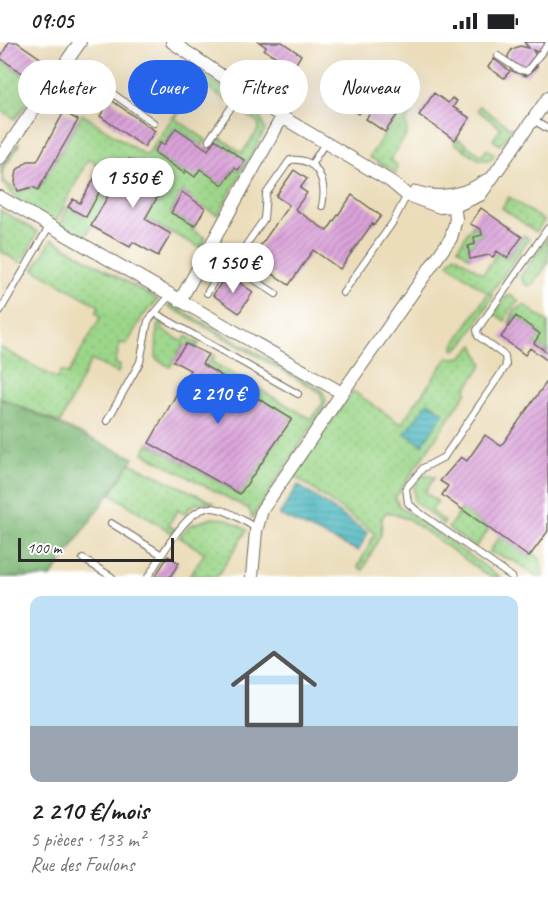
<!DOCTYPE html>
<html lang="fr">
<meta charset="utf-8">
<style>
:root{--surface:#fff;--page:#f6f6f6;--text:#202124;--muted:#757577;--accent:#2563eb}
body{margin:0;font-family:Caveat,sans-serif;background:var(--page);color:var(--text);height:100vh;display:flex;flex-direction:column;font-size:22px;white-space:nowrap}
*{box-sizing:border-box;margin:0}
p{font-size:20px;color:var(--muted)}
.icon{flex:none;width:33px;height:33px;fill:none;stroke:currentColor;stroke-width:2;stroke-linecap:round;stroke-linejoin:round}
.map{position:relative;height:535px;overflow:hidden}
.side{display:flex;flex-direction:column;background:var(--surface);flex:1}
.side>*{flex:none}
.banner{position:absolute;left:18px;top:18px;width:513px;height:54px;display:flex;gap:12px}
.scale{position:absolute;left:18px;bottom:15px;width:156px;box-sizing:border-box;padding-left:6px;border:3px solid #2b2b2b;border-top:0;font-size:16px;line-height:21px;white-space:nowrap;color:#2b2b2b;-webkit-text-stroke:4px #fff;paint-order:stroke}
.price{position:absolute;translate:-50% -51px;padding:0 14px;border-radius:21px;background:#fff;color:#222;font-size:20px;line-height:39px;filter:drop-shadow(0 2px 3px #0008)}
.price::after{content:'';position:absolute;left:50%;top:36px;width:18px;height:14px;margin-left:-9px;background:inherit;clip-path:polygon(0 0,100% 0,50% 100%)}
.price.current{background:var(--accent);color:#fff}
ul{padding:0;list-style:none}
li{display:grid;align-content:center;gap:12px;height:318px;padding:0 30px}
li span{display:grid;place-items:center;height:186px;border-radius:12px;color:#555}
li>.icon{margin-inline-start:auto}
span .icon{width:108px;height:108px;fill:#fffc;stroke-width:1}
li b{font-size:26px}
.chip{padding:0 21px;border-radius:27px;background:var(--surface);box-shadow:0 6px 24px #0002;font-size:21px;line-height:54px}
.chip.current{background:var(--accent);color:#fff}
.status{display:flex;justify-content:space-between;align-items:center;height:42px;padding:0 30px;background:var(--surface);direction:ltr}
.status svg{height:16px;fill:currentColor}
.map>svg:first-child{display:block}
.grass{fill:url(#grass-dots);stroke:#64805a;stroke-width:1.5}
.forest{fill:url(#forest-crowns);stroke:#547150;stroke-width:1.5}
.water{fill:url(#water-rules);stroke:#3a7176;stroke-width:1.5}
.building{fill:url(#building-hatch)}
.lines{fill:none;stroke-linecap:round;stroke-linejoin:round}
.lane-casing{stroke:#6e695d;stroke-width:8}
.street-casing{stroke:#6e695d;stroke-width:14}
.lane{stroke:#fff;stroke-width:6}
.street{stroke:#fff;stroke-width:12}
</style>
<div class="status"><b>09:05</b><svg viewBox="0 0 49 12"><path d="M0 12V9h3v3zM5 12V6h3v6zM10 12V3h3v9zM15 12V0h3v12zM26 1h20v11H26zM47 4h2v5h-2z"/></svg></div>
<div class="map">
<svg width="548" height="535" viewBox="0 0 548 535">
<defs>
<pattern id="grass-dots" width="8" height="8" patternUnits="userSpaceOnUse" patternTransform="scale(1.5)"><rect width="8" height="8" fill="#9cd689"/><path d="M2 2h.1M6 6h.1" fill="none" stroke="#87b876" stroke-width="1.8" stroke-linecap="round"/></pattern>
<pattern id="forest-crowns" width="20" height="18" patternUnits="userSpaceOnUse" patternTransform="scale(1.5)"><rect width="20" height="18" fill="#7db775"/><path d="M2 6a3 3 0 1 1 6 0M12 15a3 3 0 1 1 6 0" fill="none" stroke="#679560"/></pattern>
<pattern id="water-rules" width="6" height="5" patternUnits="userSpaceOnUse" patternTransform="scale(1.5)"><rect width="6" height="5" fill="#48b7c0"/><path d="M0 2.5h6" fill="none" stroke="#3c959c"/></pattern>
<pattern id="building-hatch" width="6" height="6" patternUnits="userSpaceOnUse" patternTransform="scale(1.5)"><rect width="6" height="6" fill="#dba3da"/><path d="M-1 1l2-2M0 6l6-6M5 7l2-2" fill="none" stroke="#b285b1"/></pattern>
</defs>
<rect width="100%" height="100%" fill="#fff"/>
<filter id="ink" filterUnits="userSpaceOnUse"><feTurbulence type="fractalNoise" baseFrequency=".0167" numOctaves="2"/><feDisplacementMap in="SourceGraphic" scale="12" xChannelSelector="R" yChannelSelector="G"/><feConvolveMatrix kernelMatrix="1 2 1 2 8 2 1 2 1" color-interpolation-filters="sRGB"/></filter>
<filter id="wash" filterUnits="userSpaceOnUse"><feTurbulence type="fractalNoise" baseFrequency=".008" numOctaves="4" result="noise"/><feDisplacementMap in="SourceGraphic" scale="24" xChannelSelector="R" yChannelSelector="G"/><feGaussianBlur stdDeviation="1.35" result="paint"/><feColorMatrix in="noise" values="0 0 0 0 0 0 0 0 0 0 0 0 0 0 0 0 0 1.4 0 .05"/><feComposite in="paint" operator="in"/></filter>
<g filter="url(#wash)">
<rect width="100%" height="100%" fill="#ebddba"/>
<path class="grass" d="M 0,17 L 40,43 L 15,77 L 0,67 Z
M 203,32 L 231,52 L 227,59 L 201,41 L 176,75 L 174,74 Z
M 408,58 L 417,63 L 406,79 L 407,92 L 390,118 L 397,123 L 396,131 L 369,115 Z
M 241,59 L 259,71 L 265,88 L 218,173 L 190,158 L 191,155 L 182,150 L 171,171 L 195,184 L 192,188 L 206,196 L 201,206 L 145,177 L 167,138 L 130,117 L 85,195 L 60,184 L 68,165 L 86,175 L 110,130 L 88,117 L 55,182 C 37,171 0,154 1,125 C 6,117 12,109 18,101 L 19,103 L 2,129 L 4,142 L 6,141 L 19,150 L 33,145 L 38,148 L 82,72 L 146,114 L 173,75 L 206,98 L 202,104 L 176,86 L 164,103 L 160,101 L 154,110 L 183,131 L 200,127 L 223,143 L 235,126 L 239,128 L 245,119 L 215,98 L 208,108 L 206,106 L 215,92 L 242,111 L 259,87 L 258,81 L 238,67 Z
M 479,64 L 512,87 L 500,103 L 493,98 L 501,86 L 477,68 Z
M 457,96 L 482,114 L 487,107 L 494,112 L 490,118 L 480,118 L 454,101 Z
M 509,155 L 544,179 L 536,190 L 502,166 Z
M 0,168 L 38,190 L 21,221 L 0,209 Z
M 472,184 L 481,187 L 482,193 L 474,195 L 475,202 L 468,204 L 469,215 L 458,206 Z
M 524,193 L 529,197 L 490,252 L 493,254 C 484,267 466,306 454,308 L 454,303 L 488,251 L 448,222 L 455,213 L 483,232 L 498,210 L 507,216 Z
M 548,196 L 548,221 L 532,244 L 526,243 L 520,235 Z
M 52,197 L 158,258 L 142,275 L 127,302 L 120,301 L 115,322 L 120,323 L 118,331 L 91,318 L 60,381 L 0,356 L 0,305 L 57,337 L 61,329 L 68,332 L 101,274 L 96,271 L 99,264 L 34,227 Z
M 507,254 L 512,254 L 519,259 L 509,269 L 505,279 L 495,272 Z
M 171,262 L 322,348 L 326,357 L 325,364 L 252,476 L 249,467 L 143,411 L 149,401 L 240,452 L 291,377 L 206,324 L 213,312 L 215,314 L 212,320 L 311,377 L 323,361 L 320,350 L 168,264 Z
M 524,263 L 548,280 L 548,311 L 534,301 L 540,292 L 516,274 L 509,282 L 513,270 Z
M 160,281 L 165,281 L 162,288 L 183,300 L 186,294 L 199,301 L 197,306 L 190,302 L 183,304 L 170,325 L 156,317 L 157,285 Z
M 474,303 L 483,322 L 466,347 L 467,350 L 395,456 L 400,465 L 500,535 L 490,535 L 408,477 L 386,470 L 382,476 L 381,492 L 363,528 L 358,525 L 375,491 L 294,434 L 353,349 L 401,382 L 448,315 C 461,319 466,312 474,303 Z
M 130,421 L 215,461 C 201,460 194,459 185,472 L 178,468 L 168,483 L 175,487 L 172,491 L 111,452 Z
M 422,433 L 435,435 L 425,450 L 438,460 L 431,469 L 445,480 L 443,483 L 414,459 L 414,444 Z
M 462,467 L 489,487 L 475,506 L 448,486 Z
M 212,476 L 227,477 L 247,488 L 217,535 L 189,535 L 205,511 L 179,495 L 190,483 Z
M 500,494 L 529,515 L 532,510 L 540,517 L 543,535 L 538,535 L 514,519 L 489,510 Z"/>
<path class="forest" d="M 0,356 L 134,416 L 51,535 L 0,535 Z"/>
<path class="water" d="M 428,360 L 444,371 L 422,403 L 405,391 Z
M 298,443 L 368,491 L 358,509 L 279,473 Z"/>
<g id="blocks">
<path class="building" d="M 9,0 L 17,0 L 43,18 L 30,36 L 0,16 Z
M 259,0 L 282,0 L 301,13 L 294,25 L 264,8 L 266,5 Z
M 524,0 L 547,0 L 540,11 L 533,8 L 537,16 L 537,24 L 526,34 L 512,29 L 509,22 L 508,14 L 512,7 L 520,4 L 529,6 Z
M 494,17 L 510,29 L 504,36 L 488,25 Z
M 356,22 L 382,40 L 359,72 L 334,54 Z
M 389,44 L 408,58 L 385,90 L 366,77 Z
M 434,51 L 448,61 L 452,56 L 457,59 L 453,65 L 470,76 L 455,98 L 419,73 Z
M 111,58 L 155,89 L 144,105 L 100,74 Z
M 64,70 L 78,78 L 38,148 L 33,145 L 18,149 L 15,140 L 17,128 L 28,119 L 37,119 Z
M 176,86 L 208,108 L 215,97 L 245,119 L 238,128 L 235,126 L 223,143 L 200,127 L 195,135 L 185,128 L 184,131 L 154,110 L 160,101 L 164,103 Z
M 129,117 L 167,138 L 145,177 L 171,192 L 158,214 L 133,200 L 130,205 L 91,184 Z
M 101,125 L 110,130 L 86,175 L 68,165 L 73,157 L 80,161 Z
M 294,128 L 307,137 L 300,146 L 307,151 L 295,167 L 327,189 L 352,153 L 381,174 L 374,183 L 372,182 L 340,227 L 313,208 L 289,243 L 251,217 L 289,163 L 276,154 Z
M 182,150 L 205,166 L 195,184 L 171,171 Z
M 481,166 L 522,195 L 507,216 L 497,209 L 493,215 L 489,213 L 470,217 L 468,204 L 475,202 L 474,195 L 482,193 L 481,187 L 470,182 Z
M 227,232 L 253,250 L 239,271 L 213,253 Z
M 516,274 L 540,292 L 534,301 L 548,311 L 548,319 L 530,306 L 525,313 L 501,295 Z
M 186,302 L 208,312 L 202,322 L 292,377 L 240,452 L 149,401 L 190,328 L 173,319 Z
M 548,338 L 548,489 L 529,515 L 442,453 L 448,444 L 440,439 L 461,415 L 467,419 L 485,393 L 501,404 Z
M 168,514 L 179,521 L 170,535 L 155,535 Z"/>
</g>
</g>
<g filter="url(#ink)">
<use href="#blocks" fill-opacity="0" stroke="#6e695d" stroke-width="1.5"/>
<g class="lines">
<defs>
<path id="lane" d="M 498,14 L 519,28 L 527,29 L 548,2
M 67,19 L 154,81
M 533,78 L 548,87
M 209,98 L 243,48
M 311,123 L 325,101
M 209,207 L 276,252
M 233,222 L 264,177 L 266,152 L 290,118 C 319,115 327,141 322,164
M 198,227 L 212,236 L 213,241 L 207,251
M 343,251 L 393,180 L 407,153
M 0,269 L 50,183
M 155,271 L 298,352
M 107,379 L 140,320 L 148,279 L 171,252
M 111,481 L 162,513
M 83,517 L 112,535
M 148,535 C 160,517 186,466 209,466 C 225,465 243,479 256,486
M 512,535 L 417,469 L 408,461 L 406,446 L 423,426 L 444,415 L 506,324 L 505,314 L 478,294 L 477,288 L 548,186"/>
<path id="street" d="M 172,0 L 282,75 L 390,139 L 407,153 L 440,165 L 455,164 L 480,153 L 548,56
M 0,116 L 80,0
M 416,150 C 442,159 466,152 487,138
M 0,155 L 342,351 L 451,196 L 456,177 L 453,153
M 181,257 L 282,75
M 252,535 L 256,489 L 262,468 L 342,351"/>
</defs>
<use href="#lane" class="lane-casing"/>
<use href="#street" class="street-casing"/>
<use href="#lane" class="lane"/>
<use href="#street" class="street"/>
</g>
</g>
</svg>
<div class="scale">100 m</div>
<b class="price" style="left:133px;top:167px">1 550 €</b>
<b class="price" style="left:233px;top:252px">1 550 €</b>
<b class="price current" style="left:218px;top:383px">2 210 €</b>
<div class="banner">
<a class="chip">Acheter</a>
<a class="chip current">Louer</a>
<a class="chip">Filtres</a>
<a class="chip">Nouveau</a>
</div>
</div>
<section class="side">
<ul>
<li><span style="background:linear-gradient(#bfe0f5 70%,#9aa5b1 0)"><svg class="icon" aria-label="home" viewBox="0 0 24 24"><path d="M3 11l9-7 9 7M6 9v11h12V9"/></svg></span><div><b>2 210 €/mois</b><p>5 pièces · 133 m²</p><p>Rue des Foulons</p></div></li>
</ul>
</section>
